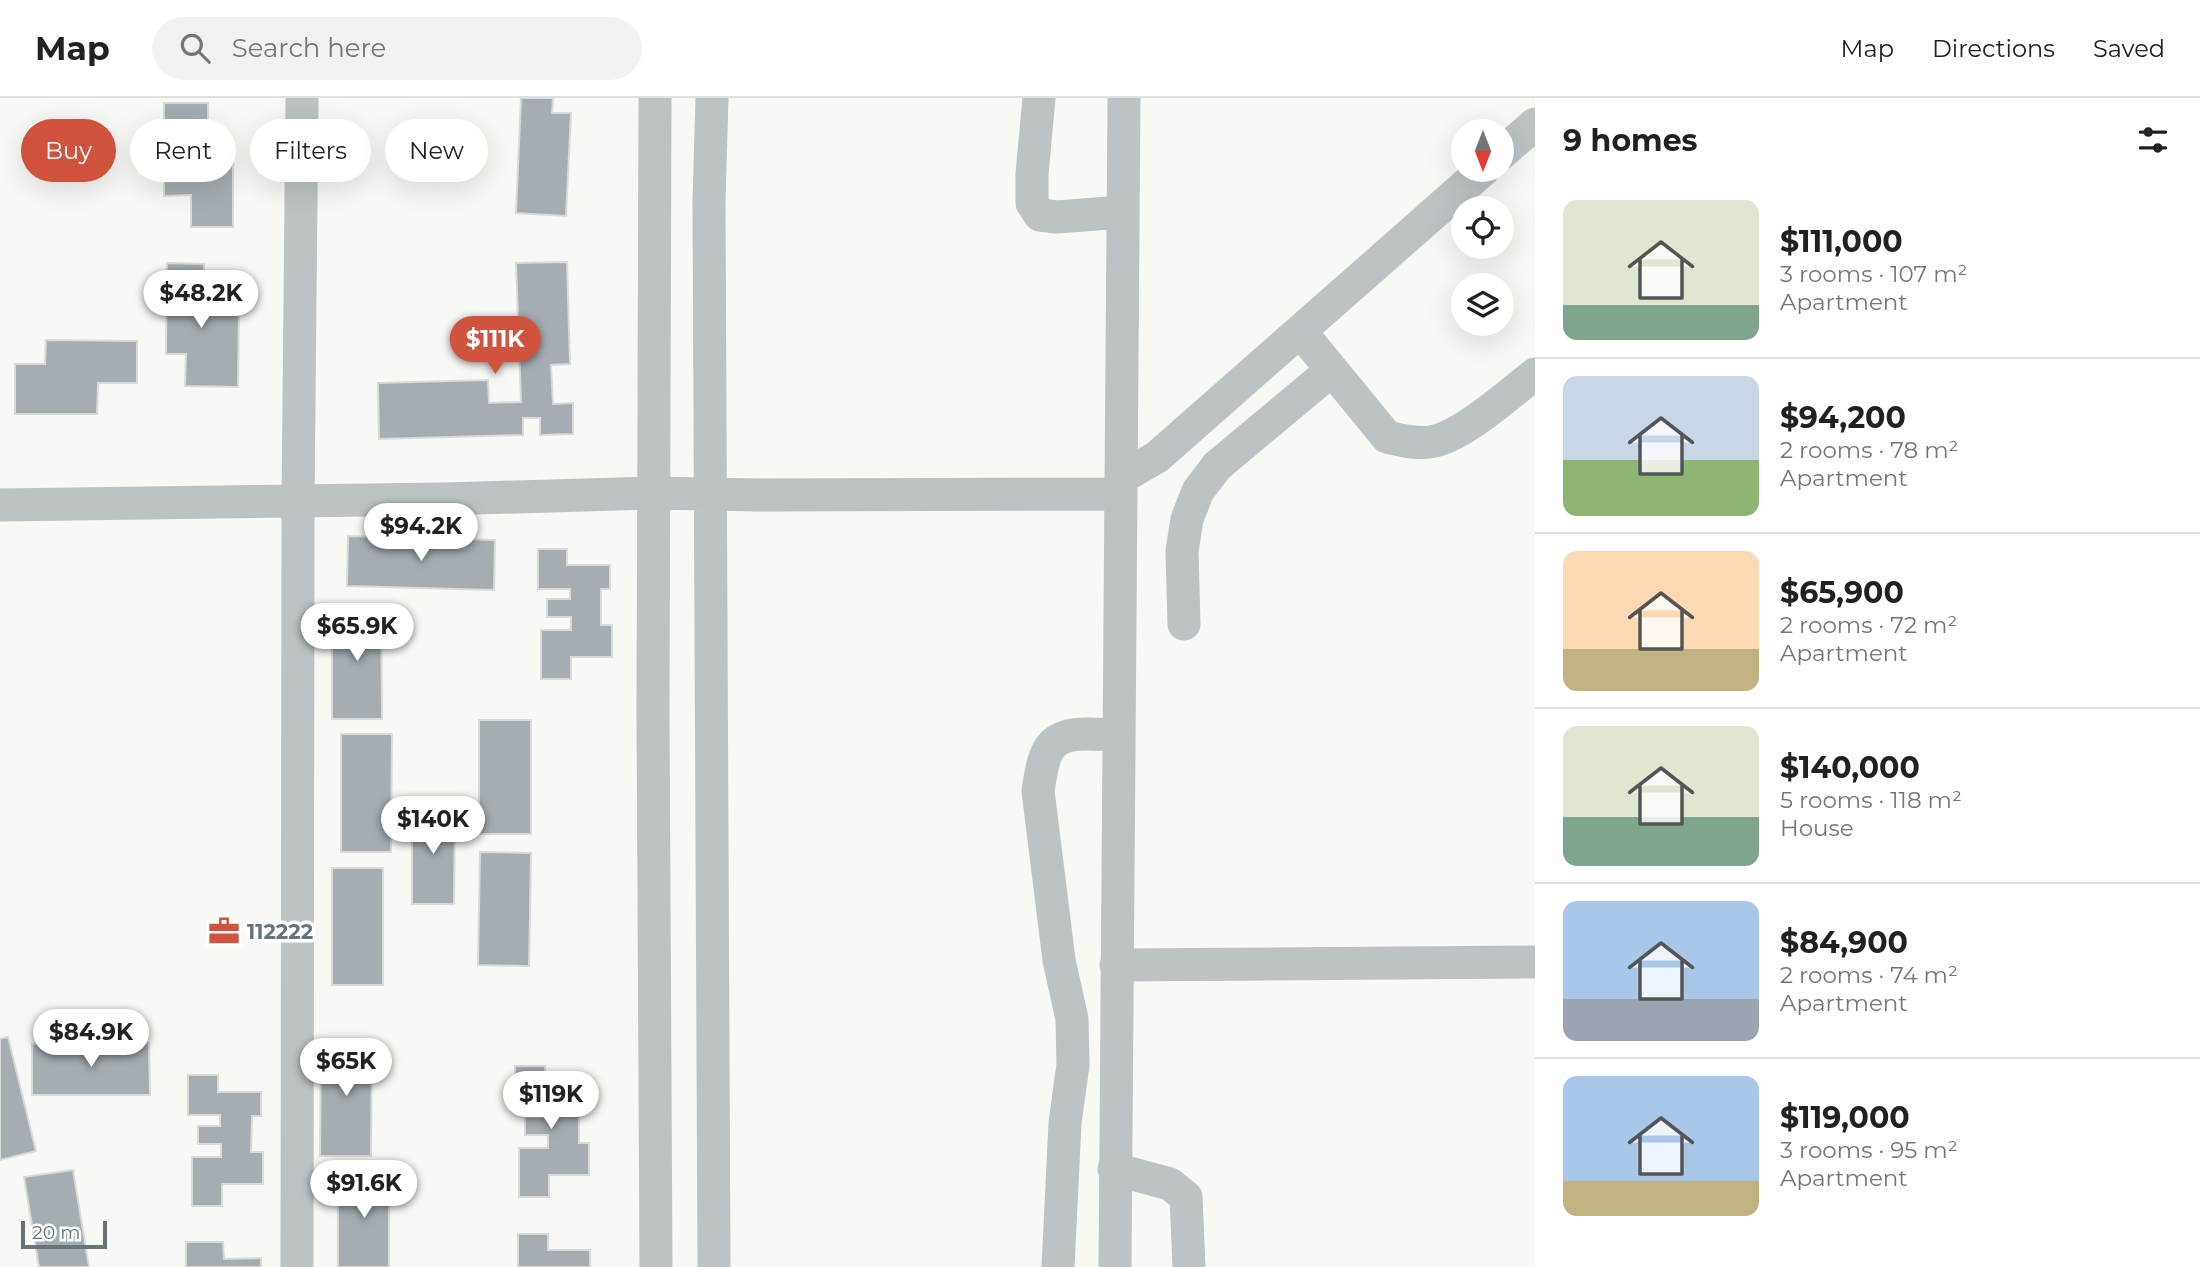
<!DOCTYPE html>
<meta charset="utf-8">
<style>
:root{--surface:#fff;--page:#f2f2f2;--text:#202124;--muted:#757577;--line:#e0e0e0;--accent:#d0533d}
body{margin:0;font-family:Montserrat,sans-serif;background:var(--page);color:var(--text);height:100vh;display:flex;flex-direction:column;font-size:26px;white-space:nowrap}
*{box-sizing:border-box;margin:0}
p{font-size:23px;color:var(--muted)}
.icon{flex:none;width:38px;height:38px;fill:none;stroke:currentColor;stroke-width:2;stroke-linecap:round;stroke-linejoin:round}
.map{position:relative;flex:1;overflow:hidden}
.panel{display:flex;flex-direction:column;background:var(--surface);width:665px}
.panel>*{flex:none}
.hud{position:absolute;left:21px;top:21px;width:665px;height:63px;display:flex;gap:14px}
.needle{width:46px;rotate:180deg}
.fabs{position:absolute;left:1451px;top:21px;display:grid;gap:14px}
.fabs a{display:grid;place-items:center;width:63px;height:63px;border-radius:50%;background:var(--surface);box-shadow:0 7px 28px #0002;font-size:35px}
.scale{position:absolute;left:21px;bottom:18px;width:86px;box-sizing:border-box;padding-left:7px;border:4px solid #66757d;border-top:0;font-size:19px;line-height:24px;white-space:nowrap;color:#66757d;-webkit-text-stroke:5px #fff;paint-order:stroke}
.price{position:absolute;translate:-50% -60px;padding:0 16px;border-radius:24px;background:#fff;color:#222;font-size:23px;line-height:46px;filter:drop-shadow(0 2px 4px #0008)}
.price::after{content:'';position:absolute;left:50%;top:42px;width:21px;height:16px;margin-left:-10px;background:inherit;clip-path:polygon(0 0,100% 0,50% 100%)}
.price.on{background:var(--accent);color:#fff}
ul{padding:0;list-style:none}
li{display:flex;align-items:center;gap:21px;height:175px;padding:0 28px}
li+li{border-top:2px solid var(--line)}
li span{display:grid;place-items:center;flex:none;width:196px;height:140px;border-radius:14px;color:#555}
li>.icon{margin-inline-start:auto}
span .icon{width:84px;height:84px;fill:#fffc;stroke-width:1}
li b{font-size:30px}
h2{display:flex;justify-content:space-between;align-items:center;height:84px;padding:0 28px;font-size:30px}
.chip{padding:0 24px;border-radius:32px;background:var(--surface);box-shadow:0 7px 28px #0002;font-size:24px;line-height:63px}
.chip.on{background:var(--accent);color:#fff}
header{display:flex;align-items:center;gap:42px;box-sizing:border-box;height:98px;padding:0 35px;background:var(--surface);border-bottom:2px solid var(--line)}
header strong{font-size:33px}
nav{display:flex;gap:38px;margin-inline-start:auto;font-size:24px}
.search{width:490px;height:63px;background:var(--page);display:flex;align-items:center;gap:18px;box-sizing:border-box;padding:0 24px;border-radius:38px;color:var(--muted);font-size:26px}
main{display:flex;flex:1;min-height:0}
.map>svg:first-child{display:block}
.building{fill:#a5adb2;stroke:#d9d9d8;stroke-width:2}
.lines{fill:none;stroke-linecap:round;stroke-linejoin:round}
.minor{stroke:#bdc2c5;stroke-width:33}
.labels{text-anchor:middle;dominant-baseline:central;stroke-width:7;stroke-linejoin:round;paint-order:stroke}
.poi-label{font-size:21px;font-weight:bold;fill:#66757d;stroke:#fff;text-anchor:start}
</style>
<header>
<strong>Map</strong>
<div class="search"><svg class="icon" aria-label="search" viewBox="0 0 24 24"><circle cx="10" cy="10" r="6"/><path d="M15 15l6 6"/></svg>Search here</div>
<nav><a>Map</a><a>Directions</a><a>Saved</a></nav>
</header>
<main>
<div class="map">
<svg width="1535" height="1169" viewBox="0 0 1535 1169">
<rect width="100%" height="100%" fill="#f8f8f5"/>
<path class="building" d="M 521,0 L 553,0 L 552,15 L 571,15 L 566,118 L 516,115 Z
M 164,5 L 208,5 L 208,47 L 233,47 L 233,129 L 191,129 L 191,97 L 164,98 Z
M 567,164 L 570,266 L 551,267 L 553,306 L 573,305 L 573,336 L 540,337 L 540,320 L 523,320 L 523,337 L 379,341 L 378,285 L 488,282 L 489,305 L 521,304 L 516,165 Z
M 167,165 L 204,166 L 204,207 L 239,208 L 238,289 L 185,288 L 186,256 L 166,256 Z
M 46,242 L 137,243 L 137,285 L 98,285 L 97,316 L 15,316 L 15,266 L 45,266 Z
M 348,438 L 495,442 L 494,492 L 347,488 Z
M 538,451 L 567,451 L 567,467 L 610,467 L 610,491 L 601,491 L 601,527 L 612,527 L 612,559 L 571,559 L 571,581 L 541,581 L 541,532 L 571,532 L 571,519 L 547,519 L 547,501 L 570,501 L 570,491 L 538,491 Z
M 332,508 L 381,508 L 382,621 L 332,621 Z
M 479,622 L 531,622 L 531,736 L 479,736 Z
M 341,636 L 392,636 L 391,754 L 341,754 Z
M 412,709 L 455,710 L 454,806 L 412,806 Z
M 480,754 L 531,755 L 529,868 L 478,867 Z
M 332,770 L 383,770 L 383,887 L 332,887 Z
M 8,939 L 36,1053 L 0,1062 L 0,941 Z
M 321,943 L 372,943 L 371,1058 L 320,1058 Z
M 149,945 L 150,997 L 32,997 L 32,946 Z
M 515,968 L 545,968 L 545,985 L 588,985 L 588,1009 L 579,1009 L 579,1045 L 589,1045 L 589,1077 L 549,1077 L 549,1099 L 519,1099 L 519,1050 L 548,1050 L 548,1037 L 525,1037 L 525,1019 L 547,1019 L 547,1008 L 515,1008 Z
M 188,977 L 218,977 L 218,994 L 261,994 L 261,1018 L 252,1018 L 251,1054 L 263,1054 L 263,1086 L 222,1086 L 222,1108 L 192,1108 L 192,1059 L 221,1059 L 221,1046 L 198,1046 L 198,1028 L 220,1028 L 220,1017 L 188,1017 Z
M 73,1072 L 89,1169 L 39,1169 L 24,1079 Z
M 338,1075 L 389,1075 L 389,1169 L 338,1169 Z
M 518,1136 L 548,1136 L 548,1152 L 590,1152 L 590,1169 L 518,1169 Z
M 186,1144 L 223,1144 L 224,1161 L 261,1160 L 261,1169 L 186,1169 Z"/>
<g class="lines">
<path class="minor" d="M 655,0 L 653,612 L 656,1169
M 712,0 L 709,103 L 714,1169
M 1039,0 L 1032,76 L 1032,105 L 1040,117 L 1057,119 L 1122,114
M 1502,55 L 1535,26
M 1300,233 L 1387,339 C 1401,342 1415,346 1430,344 C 1461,340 1509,296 1535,276
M 1121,380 L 1157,359 L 1483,72
M 0,407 L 444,401 L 653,395 L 758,397 L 1121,396
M 1184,526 L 1182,453 L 1187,421 L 1198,393 L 1217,368 L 1332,272
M 1116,867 L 1535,864
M 1114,1071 L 1170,1086 L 1186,1099 L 1189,1169
M 297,1169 L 298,403 L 302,0
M 1058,1169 L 1065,1025 L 1073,967 L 1072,921 L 1059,862 L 1038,693 C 1040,680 1043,655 1053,646 C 1068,631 1099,637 1118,637
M 1115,1169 L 1124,0"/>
</g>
<defs>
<symbol id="office-bare" viewBox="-9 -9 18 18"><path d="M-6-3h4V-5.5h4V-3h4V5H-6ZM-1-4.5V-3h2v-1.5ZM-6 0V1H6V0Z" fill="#d0533d" stroke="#fff" stroke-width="2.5" paint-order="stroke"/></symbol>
</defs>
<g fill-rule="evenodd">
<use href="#office-bare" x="202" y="811" width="44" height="44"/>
</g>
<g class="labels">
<g class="poi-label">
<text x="247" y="833">112222</text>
</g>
</g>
</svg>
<div class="fabs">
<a><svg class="needle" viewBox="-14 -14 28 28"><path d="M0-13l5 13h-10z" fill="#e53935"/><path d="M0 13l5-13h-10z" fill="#757577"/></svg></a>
<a><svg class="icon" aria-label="locate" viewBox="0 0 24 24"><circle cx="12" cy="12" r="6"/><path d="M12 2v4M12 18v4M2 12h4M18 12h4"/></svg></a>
<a><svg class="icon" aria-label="layers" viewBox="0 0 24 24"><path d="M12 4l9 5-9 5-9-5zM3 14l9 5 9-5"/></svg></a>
</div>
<div class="scale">20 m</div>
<b class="price" style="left:201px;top:232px">$48.2K</b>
<b class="price on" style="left:495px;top:278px">$111K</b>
<b class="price" style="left:421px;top:465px">$94.2K</b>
<b class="price" style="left:357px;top:565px">$65.9K</b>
<b class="price" style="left:433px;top:758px">$140K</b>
<b class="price" style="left:91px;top:971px">$84.9K</b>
<b class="price" style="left:346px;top:1000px">$65K</b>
<b class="price" style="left:551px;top:1033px">$119K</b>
<b class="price" style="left:364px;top:1122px">$91.6K</b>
<div class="hud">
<a class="chip on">Buy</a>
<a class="chip">Rent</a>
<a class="chip">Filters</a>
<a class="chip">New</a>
</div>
</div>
<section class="panel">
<h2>9 homes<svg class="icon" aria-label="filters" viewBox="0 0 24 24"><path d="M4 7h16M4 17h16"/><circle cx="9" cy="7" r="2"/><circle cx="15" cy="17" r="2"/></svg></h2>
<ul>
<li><span style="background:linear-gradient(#dfe7d0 75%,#7fa58c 0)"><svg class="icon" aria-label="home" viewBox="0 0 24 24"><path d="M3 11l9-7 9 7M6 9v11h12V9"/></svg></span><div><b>$111,000</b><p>3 rooms · 107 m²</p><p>Apartment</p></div></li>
<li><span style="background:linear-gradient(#c9d6e8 60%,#8fb573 0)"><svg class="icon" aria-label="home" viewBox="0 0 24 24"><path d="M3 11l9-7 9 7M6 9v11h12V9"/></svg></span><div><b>$94,200</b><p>2 rooms · 78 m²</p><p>Apartment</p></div></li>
<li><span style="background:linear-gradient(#ffd9b3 70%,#c2b280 0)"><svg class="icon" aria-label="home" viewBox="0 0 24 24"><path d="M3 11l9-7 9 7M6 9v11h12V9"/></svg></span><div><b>$65,900</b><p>2 rooms · 72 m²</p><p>Apartment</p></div></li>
<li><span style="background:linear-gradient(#dfe7d0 65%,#7fa58c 0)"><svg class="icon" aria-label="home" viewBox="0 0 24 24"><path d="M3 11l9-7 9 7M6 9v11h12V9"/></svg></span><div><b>$140,000</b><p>5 rooms · 118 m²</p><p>House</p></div></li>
<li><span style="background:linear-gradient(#a9c7e8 70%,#9aa5b1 0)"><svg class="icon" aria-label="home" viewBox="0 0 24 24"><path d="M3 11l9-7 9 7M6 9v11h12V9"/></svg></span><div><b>$84,900</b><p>2 rooms · 74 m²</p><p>Apartment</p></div></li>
<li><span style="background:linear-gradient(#a9c7e8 75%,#c2b280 0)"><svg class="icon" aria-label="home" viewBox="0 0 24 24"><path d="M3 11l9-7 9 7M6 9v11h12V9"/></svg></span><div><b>$119,000</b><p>3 rooms · 95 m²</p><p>Apartment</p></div></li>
</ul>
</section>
</main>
